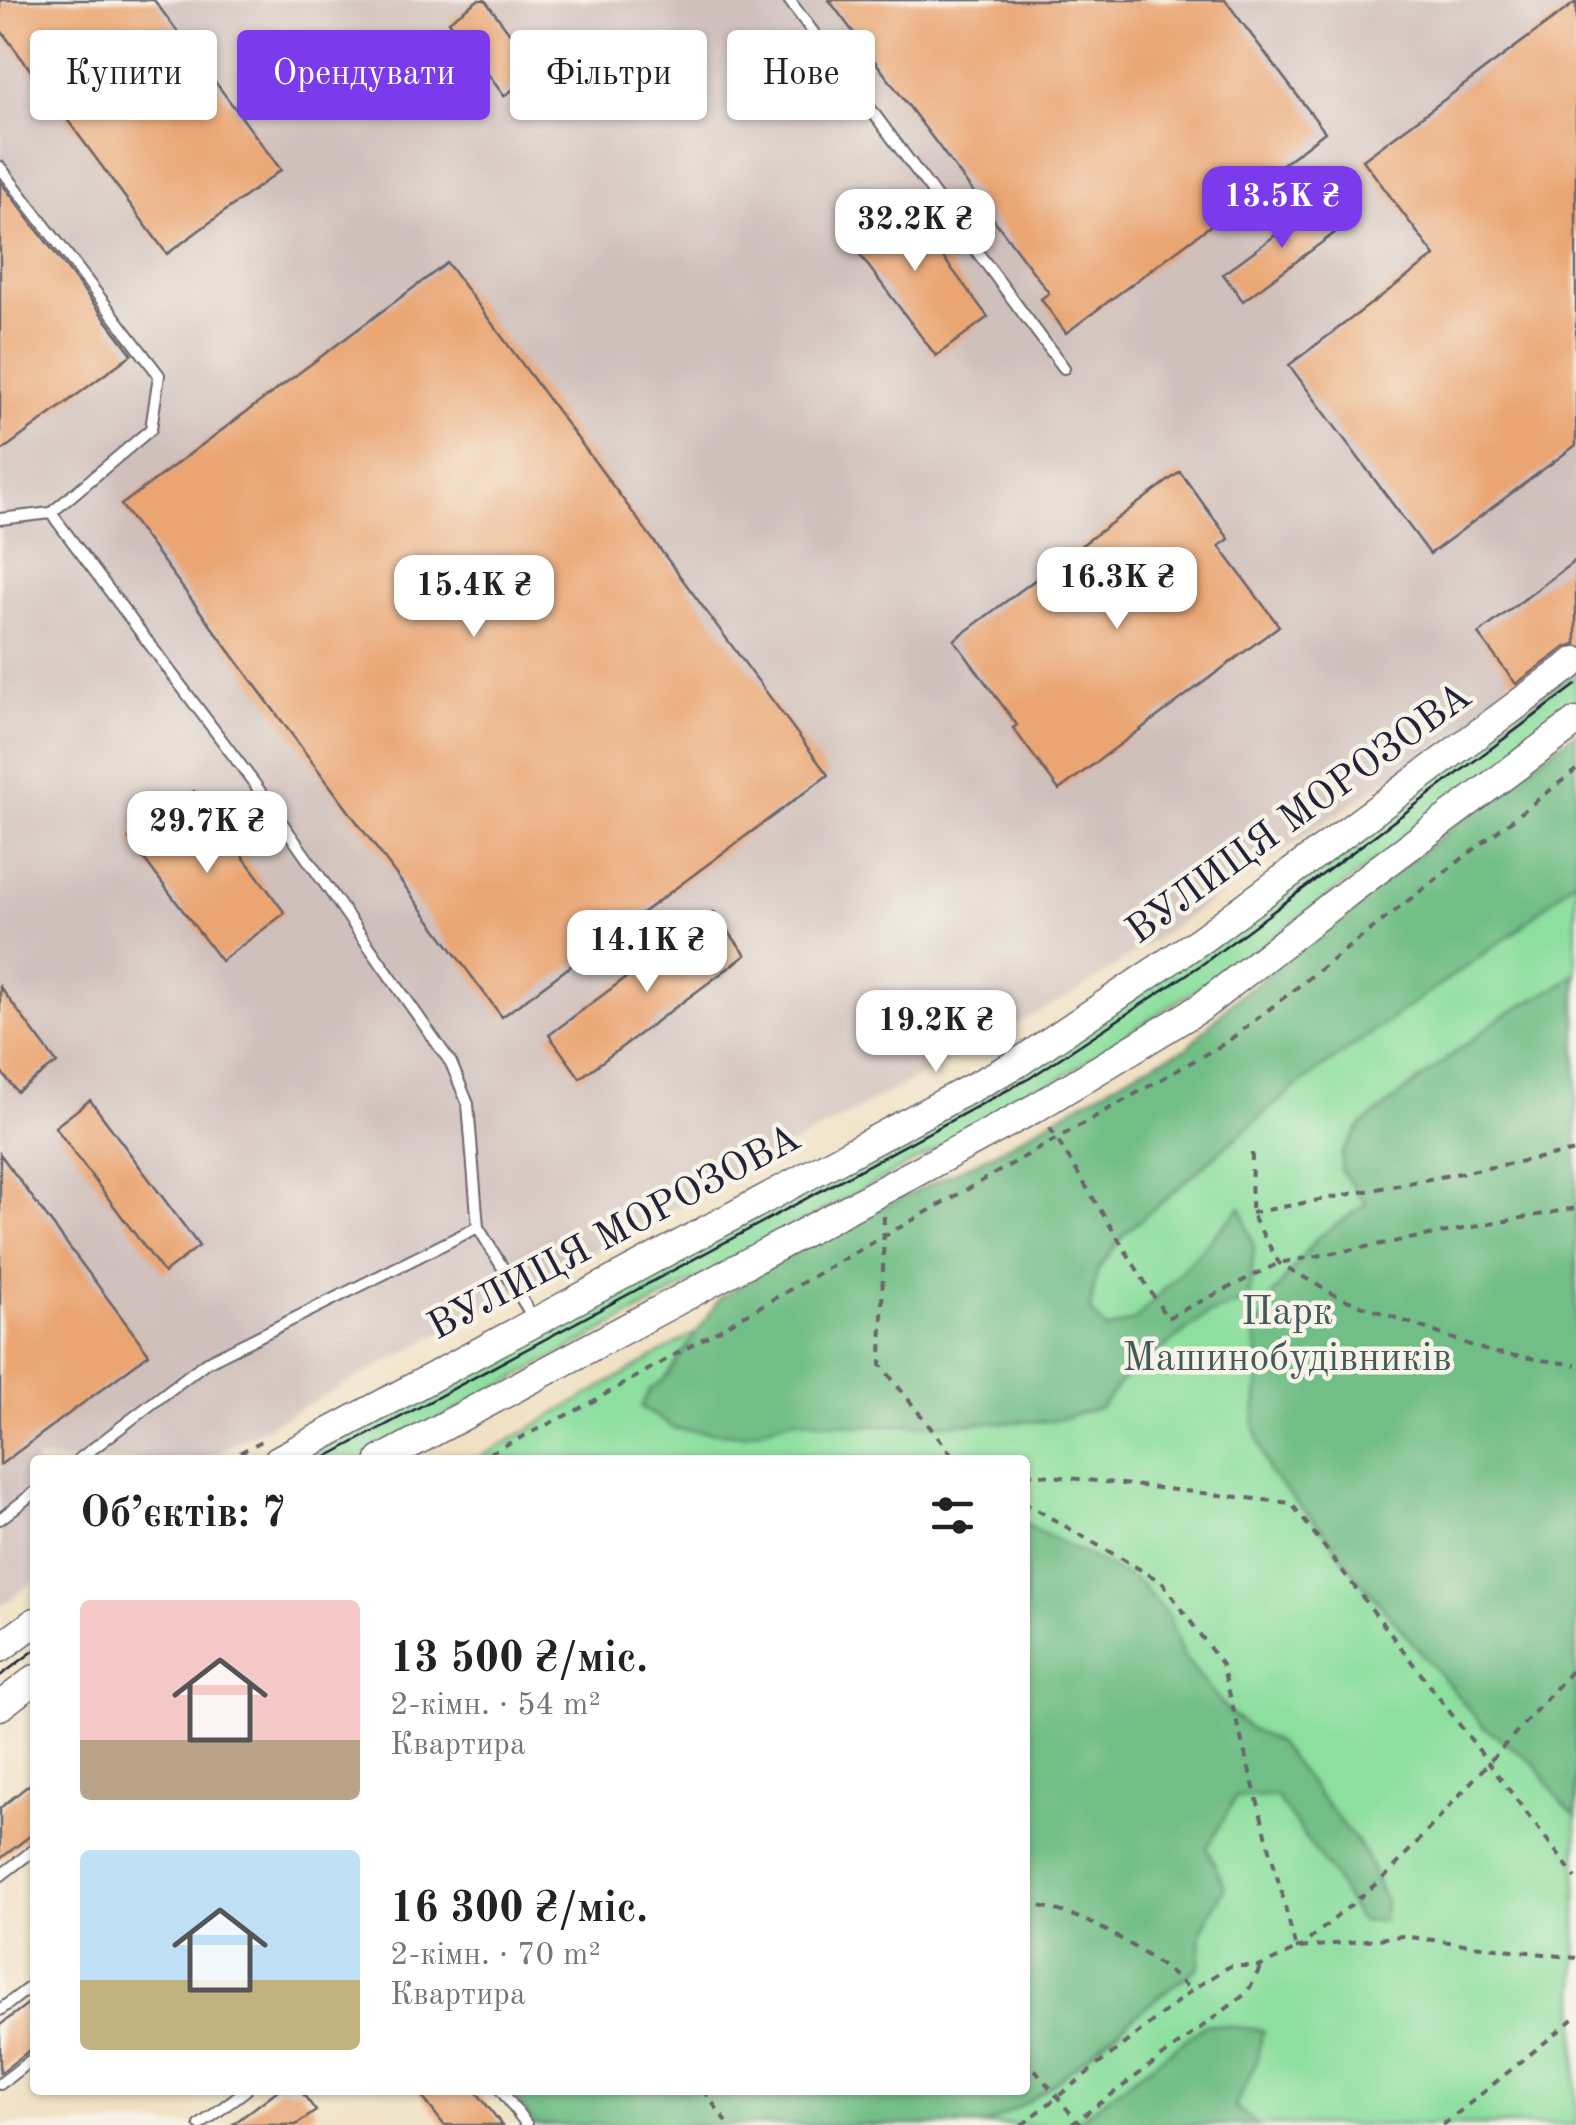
<!DOCTYPE html>
<html lang="uk">
<meta charset="utf-8">
<style>
:root{--surface:#fff;--page:#f6f6f6;--text:#222;--muted:#767676;--accent:#7c3aed}
body{margin:0;font-family:"Old Standard TT",serif;background:var(--page);color:var(--text);height:100vh;display:flex;flex-direction:column;font-size:38px;white-space:nowrap}
*{box-sizing:border-box;margin:0}
p{font-size:32px;color:var(--muted)}
.icon{flex:none;width:55px;height:55px;fill:none;stroke:currentColor;stroke-width:2;stroke-linecap:round;stroke-linejoin:round}
.map{position:relative;flex:1;overflow:hidden}
.sheet{position:absolute;left:30px;top:1455px;width:1000px;height:640px;display:flex;flex-direction:column;background:var(--surface);border-radius:10px;box-shadow:0 2px 8px #0004}
.sheet>*{flex:none}
.banner{position:absolute;left:30px;top:30px;width:1000px;height:90px;display:flex;gap:20px}
.price{position:absolute;translate:-50% -85px;padding:0 22px;border-radius:20px;background:#fff;color:#222;font-size:32px;line-height:65px;filter:drop-shadow(0 2px 5px #0008)}
.price::after{content:'';position:absolute;left:50%;top:60px;width:30px;height:22px;margin-left:-15px;background:inherit;clip-path:polygon(0 0,100% 0,50% 100%)}
.price.active{background:var(--accent);color:#fff}
ul{padding:0;list-style:none}
li{display:flex;align-items:center;gap:30px;height:250px;padding:0 50px}
li span{display:grid;place-items:center;flex:none;width:280px;height:200px;border-radius:10px;color:#555}
li>.icon{margin-inline-start:auto}
span .icon{width:120px;height:120px;fill:#fffc;stroke-width:1}
li b{font-size:42px}
h2{display:flex;justify-content:space-between;align-items:center;height:120px;padding:0 50px;font-size:42px}
.pill{padding:0 35px;border-radius:10px;background:var(--surface);box-shadow:0 2px 8px #0004;font-size:35px;line-height:90px}
.pill.active{background:var(--accent);color:#fff}
.map>svg:first-child{display:block}
.industrial{fill:#d0c0bc}
.green{fill:#8cdf9f;stroke:#57806d;stroke-width:2.5}
.forest{fill:#71be86;stroke:#4a7060;stroke-width:2.5}
.building{fill:#eaa572}
.lines{fill:none;stroke-linecap:round;stroke-linejoin:round}
.service-casing{stroke:#6a656b;stroke-width:14}
.secondary-casing{stroke:#6a656b;stroke-width:31}
.path{stroke:#6a656b;stroke-width:4;stroke-dasharray:8 8;stroke-linecap:butt}
.service{stroke:#fff;stroke-width:10}
.secondary{stroke:#fff;stroke-width:28}
.tram{stroke:#22223b;stroke-width:2.5}
.labels{text-anchor:middle;dominant-baseline:central;stroke-width:9;stroke-linejoin:round;paint-order:stroke}
.street-label{font-size:40px;fill:#22223b;stroke:#f7f3e8}
.park-label{font-size:40px;fill:#425b59;stroke:#f7f3e8}
</style>
<div class="map">
<svg width="1576" height="2125" viewBox="0 0 1576 2125">
<rect width="100%" height="100%" fill="#f7f3e8"/>
<filter id="ink" filterUnits="userSpaceOnUse"><feTurbulence type="fractalNoise" baseFrequency=".01" numOctaves="2"/><feDisplacementMap in="SourceGraphic" scale="20" xChannelSelector="R" yChannelSelector="G"/><feConvolveMatrix kernelMatrix="1 2 1 2 8 2 1 2 1" color-interpolation-filters="sRGB"/></filter>
<filter id="wash" filterUnits="userSpaceOnUse"><feTurbulence type="fractalNoise" baseFrequency=".0048" numOctaves="4" result="noise"/><feDisplacementMap in="SourceGraphic" scale="40" xChannelSelector="R" yChannelSelector="G"/><feGaussianBlur stdDeviation="2.25" result="paint"/><feColorMatrix in="noise" values="0 0 0 0 0 0 0 0 0 0 0 0 0 0 0 0 0 1.4 0 .05"/><feComposite in="paint" operator="in"/></filter>
<g filter="url(#wash)">
<rect width="100%" height="100%" fill="#f1e1c4"/>
<path class="industrial" d="M 0,0 L 1576,0 L 1576,647 L 1520,689 L 1082,989 L 204,1460 L 35,1460 L 35,1580 L 0,1607 Z"/>
<path class="green" d="M 1576,672 L 1576,711 L 1263,945 L 1027,1100 L 365,1460 L 298,1460 L 1013,1077 Z
M 1576,776 L 1576,2125 L 540,2125 L 1025,2090 L 1025,1460 L 476,1460 L 748,1302 L 1222,1036 Z"/>
<path class="forest" d="M 1576,732 L 1576,879 L 1519,929 L 1298,1085 L 1124,1234 L 1097,1271 L 1090,1310 L 1106,1330 L 1135,1320 L 1241,1207 L 1254,1247 L 1249,1300 L 1207,1315 L 1124,1378 L 1101,1407 L 1053,1421 L 860,1426 L 794,1419 L 743,1435 L 675,1429 L 641,1407 L 650,1389 L 665,1379 L 720,1298 L 805,1244 L 985,1158 L 1138,1070 L 1187,1048 L 1233,1001 L 1509,782 Z
M 1576,973 L 1576,1816 L 1560,1801 L 1536,1765 L 1484,1727 L 1358,1578 L 1323,1530 L 1269,1473 L 1254,1425 L 1259,1381 L 1255,1334 L 1272,1296 L 1316,1239 L 1366,1204 L 1341,1170 L 1342,1153 L 1362,1125 L 1501,1017 L 1566,982 Z
M 1025,1524 L 1137,1581 L 1169,1617 L 1183,1656 L 1228,1711 L 1252,1730 L 1277,1742 L 1364,1851 L 1385,1902 L 1383,1921 L 1360,1921 L 1333,1876 L 1275,1796 L 1236,1797 L 1207,1848 L 1225,1887 L 1201,1931 L 1199,1967 C 1178,1983 1156,1998 1136,2015 C 1086,2055 1044,2100 984,2125 L 535,2125 L 509,2090 L 1025,2090 Z
M 1206,2024 L 1263,2030 L 1256,2063 L 1235,2107 L 1258,2125 L 1071,2125 Z"/>
<g id="blocks">
<path class="building" d="M 0,0 L 154,0 L 281,170 L 167,254 L 0,29 Z
M 478,0 L 485,0 L 538,71 L 504,96 L 449,21 Z
M 829,0 L 1225,0 L 1325,132 L 1223,209 L 1226,214 L 1066,333 L 1041,299 L 1049,293 Z
M 1576,2 L 1576,445 L 1430,554 L 1289,365 L 1435,256 L 1363,160 Z
M 0,181 L 132,354 L 0,452 Z
M 894,192 L 988,317 L 936,356 L 842,231 Z
M 1320,202 L 1340,229 L 1243,301 L 1223,274 Z
M 447,263 L 828,775 L 502,1017 L 121,505 Z
M 1180,472 L 1229,539 L 1219,546 L 1279,626 L 1059,790 L 1013,728 L 1017,725 L 954,640 Z
M 1576,560 L 1576,644 L 1566,647 L 1516,684 L 1478,634 Z
M 194,791 L 285,913 L 221,961 L 129,839 Z
M 714,912 L 746,955 L 580,1078 L 549,1035 Z
M 0,987 L 57,1063 L 17,1092 L 0,1070 Z
M 90,1100 L 199,1246 L 164,1273 L 55,1127 Z
M 0,1154 L 149,1354 L 0,1465 Z
M 35,1780 L 35,1832 L 0,1859 L 0,1808 Z
M 35,1998 L 35,2046 L 0,2073 L 0,2025 Z
M 278,2090 L 300,2090 L 316,2111 L 296,2125 L 232,2125 Z
M 417,2090 L 475,2090 L 502,2125 L 444,2125 Z"/>
</g>
</g>
<g filter="url(#ink)">
<use href="#blocks" fill-opacity="0" stroke="#6a656b" stroke-width="2.5"/>
<g class="lines">
<defs>
<path id="service" d="M 789,0 L 1064,368
M 0,167 L 159,375 L 151,429 L 51,513
M 0,519 L 51,513 L 254,783 L 451,1063 L 468,1104 L 478,1227 L 205,1363 L 78,1460
M 478,1227 L 535,1321
M 0,1519 L 35,1492
M 0,1876 L 35,1849
M 0,2010 L 35,1983
M 0,2084 L 35,2057
M 501,2090 L 527,2125
M 200,2125 L 246,2090"/>
<path id="secondary" d="M 278,1460 L 1018,1063 L 1202,939 L 1576,661
M 381,1460 L 1037,1107 L 1200,1008 L 1355,887 L 1576,722
M 0,1648 L 35,1622
M 0,1706 L 35,1679"/>
</defs>
<use href="#service" class="service-casing"/>
<use href="#secondary" class="secondary-casing"/>
<path class="path" d="M 1050,1128 L 1167,1318 L 1279,1263 L 1576,1208
M 1252,1153 L 1251,1213 L 1279,1263 L 1338,1297 L 1490,1352 L 1576,1365
M 1251,1213 L 1576,1151
M 884,1216 L 881,1365 L 956,1460
M 226,1460 L 262,1441
M 475,1460 L 581,1408 L 1227,1042 L 1576,770
M 1025,1473 L 1291,1503 L 1576,1878
M 1025,1904 C 1085,1910 1146,1951 1191,1990
M 1300,1948 L 1402,1936 L 1576,1958
M 1296,1949 L 1302,1946 L 1390,1872 L 1576,1666
M 1025,2057 L 1080,2125
M 703,2090 L 729,2125
M 1022,2125 L 1192,1990 L 1230,1966 L 1261,1966 L 1296,1949 L 1222,1665 L 1162,1582 L 1025,1503
M 1071,2125 L 1247,1993 L 1261,1966
M 1443,2125 L 1576,2017"/>
<use href="#service" class="service"/>
<use href="#secondary" class="secondary"/>
<path class="tram" d="M 321,1460 L 1030,1078 L 1204,963 L 1576,685
M 0,1676 L 35,1650"/>
</g>
</g>
<g class="labels">
<g class="street-label">
<text transform="translate(1300 815) rotate(-36)">ВУЛИЦЯ МОРОЗОВА</text>
<text transform="translate(615 1234) rotate(-28)">ВУЛИЦЯ МОРОЗОВА</text>
</g>
<g class="park-label">
<text x="1287" y="1314">Парк<tspan x="1287" dy="46">Машинобудівників</tspan></text>
</g>
</g>
</svg>
<b class="price active" style="left:1282px;top:251px">13.5K ₴</b>
<b class="price" style="left:915px;top:274px">32.2K ₴</b>
<b class="price" style="left:1117px;top:632px">16.3K ₴</b>
<b class="price" style="left:474px;top:640px">15.4K ₴</b>
<b class="price" style="left:207px;top:876px">29.7K ₴</b>
<b class="price" style="left:647px;top:995px">14.1K ₴</b>
<b class="price" style="left:936px;top:1075px">19.2K ₴</b>
<div class="banner">
<a class="pill">Купити</a>
<a class="pill active">Орендувати</a>
<a class="pill">Фільтри</a>
<a class="pill">Нове</a>
</div>
<section class="sheet">
<h2>Об’єктів: 7<svg class="icon" aria-label="filters" viewBox="0 0 24 24"><path d="M4 7h16M4 17h16"/><circle cx="9" cy="7" r="2"/><circle cx="15" cy="17" r="2"/></svg></h2>
<ul>
<li><span style="background:linear-gradient(#f6c9c9 70%,#b9a48a 0)"><svg class="icon" aria-label="home" viewBox="0 0 24 24"><path d="M3 11l9-7 9 7M6 9v11h12V9"/></svg></span><div><b>13 500 ₴/міс.</b><p>2-кімн. · 54 m²</p><p>Квартира</p></div></li>
<li><span style="background:linear-gradient(#bfe0f5 65%,#c2b280 0)"><svg class="icon" aria-label="home" viewBox="0 0 24 24"><path d="M3 11l9-7 9 7M6 9v11h12V9"/></svg></span><div><b>16 300 ₴/міс.</b><p>2-кімн. · 70 m²</p><p>Квартира</p></div></li>
</ul>
</section>
</div>
